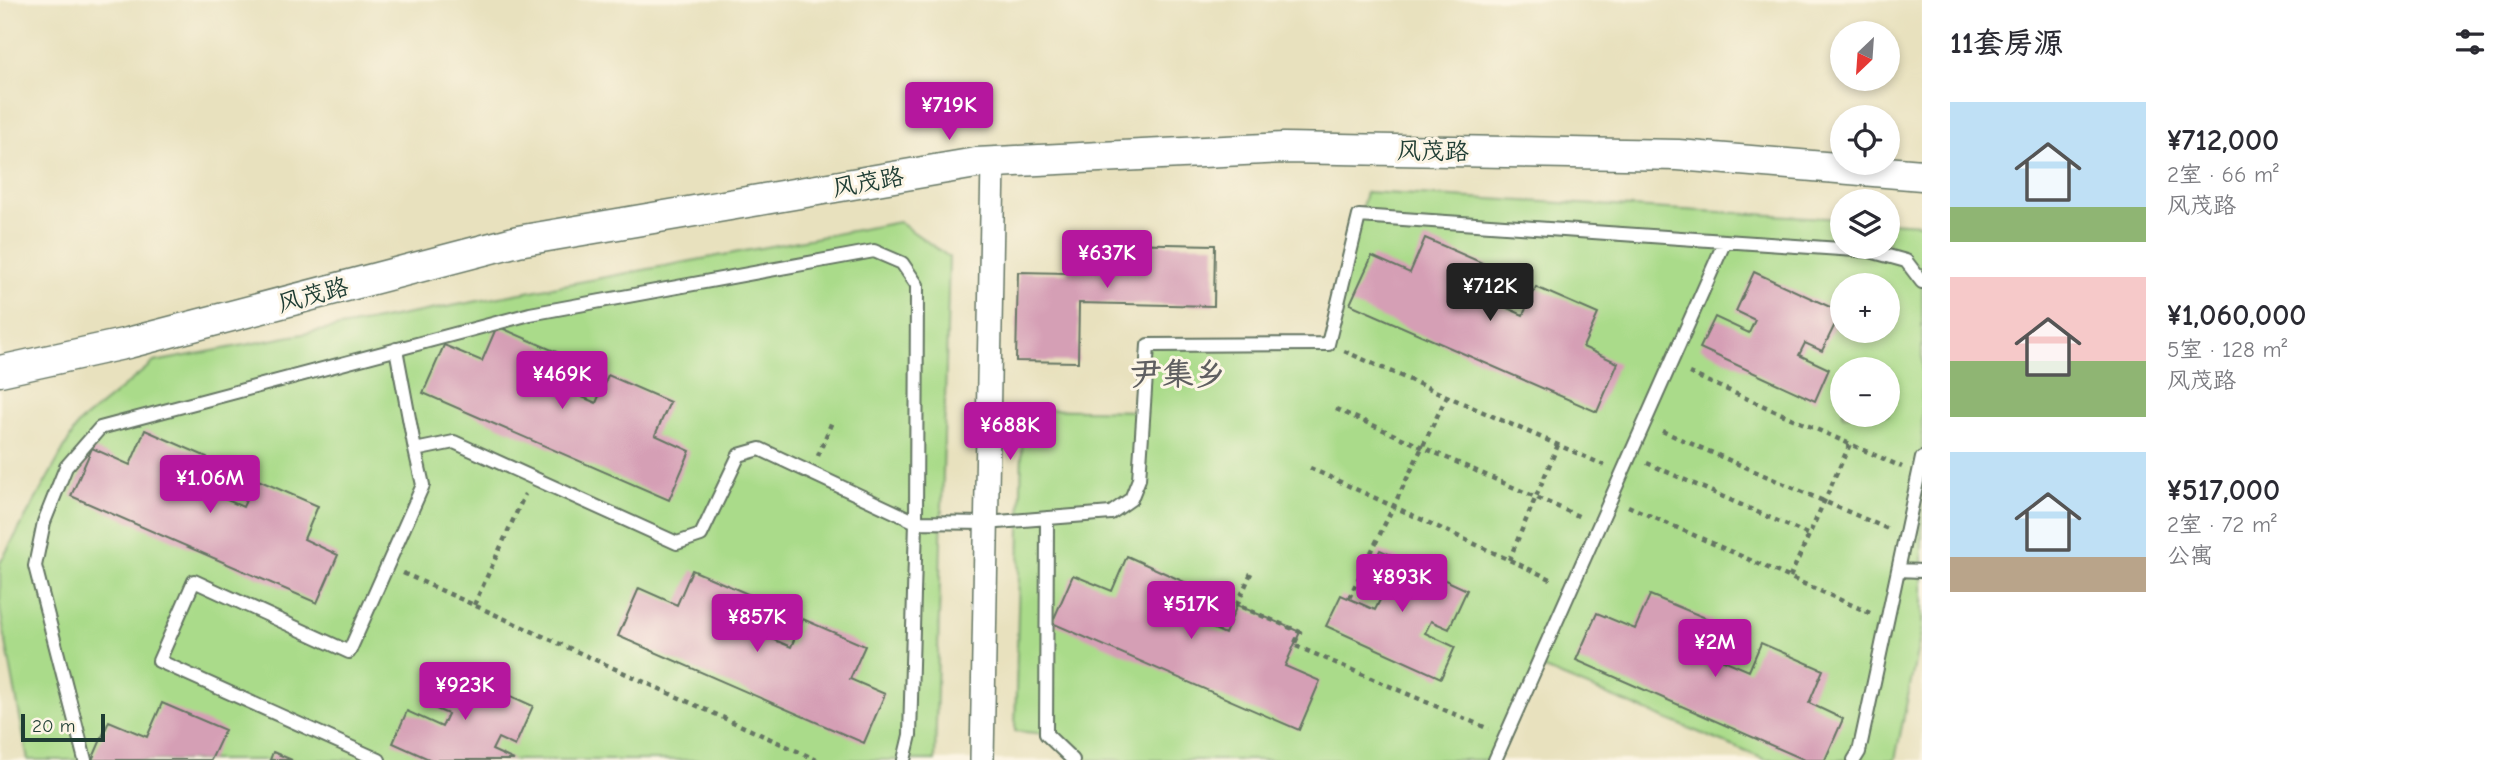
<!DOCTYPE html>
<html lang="zh">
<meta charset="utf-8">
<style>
:root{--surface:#fff;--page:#f7f7f7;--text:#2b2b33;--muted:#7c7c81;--accent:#b5179e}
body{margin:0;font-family:"Comic Neue","LXGW WenKai TC",sans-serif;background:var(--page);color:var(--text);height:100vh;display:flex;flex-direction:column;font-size:26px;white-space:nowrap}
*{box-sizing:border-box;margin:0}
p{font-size:23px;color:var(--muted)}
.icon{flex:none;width:38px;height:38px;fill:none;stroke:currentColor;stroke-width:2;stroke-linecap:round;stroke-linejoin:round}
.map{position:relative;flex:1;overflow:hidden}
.panel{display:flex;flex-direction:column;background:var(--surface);width:595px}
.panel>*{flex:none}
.needle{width:46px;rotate:205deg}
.controls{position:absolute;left:1830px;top:21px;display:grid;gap:14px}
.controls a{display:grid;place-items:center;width:70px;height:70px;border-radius:50%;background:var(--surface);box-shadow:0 4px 10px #0003;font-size:35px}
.scale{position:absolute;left:21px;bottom:18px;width:84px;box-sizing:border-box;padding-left:7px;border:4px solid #1f3d34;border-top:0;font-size:19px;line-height:24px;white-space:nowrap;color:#1f3d34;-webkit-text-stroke:5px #fcf5e5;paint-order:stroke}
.price{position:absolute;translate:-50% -60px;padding:0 16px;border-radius:7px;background:var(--accent);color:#fff;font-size:23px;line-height:46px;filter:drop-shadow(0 2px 4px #0008)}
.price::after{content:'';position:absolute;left:50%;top:42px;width:21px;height:16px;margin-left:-10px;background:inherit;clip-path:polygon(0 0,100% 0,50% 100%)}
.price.selected{background:#222;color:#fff}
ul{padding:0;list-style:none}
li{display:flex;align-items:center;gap:21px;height:175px;padding:0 28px}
li span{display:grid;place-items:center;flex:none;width:196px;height:140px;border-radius:0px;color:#555}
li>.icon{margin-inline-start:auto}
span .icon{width:84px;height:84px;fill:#fffc;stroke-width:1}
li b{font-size:30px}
h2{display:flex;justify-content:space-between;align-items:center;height:84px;padding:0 28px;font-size:30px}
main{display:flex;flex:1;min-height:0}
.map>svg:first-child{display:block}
.green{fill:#aadb8a;stroke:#648c5f;stroke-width:2;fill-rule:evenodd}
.building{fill:#d59fb5}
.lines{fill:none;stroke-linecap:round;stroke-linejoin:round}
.service-casing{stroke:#657664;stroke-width:16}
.minor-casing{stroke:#657664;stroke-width:26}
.tertiary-casing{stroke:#657664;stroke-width:33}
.path{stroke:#657664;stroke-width:4.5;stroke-dasharray:5 5;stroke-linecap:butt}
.service{stroke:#fff;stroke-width:12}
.minor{stroke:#fff;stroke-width:23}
.tertiary{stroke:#fff;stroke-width:30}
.labels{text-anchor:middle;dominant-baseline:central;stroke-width:6;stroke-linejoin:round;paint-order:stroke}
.street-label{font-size:24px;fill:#1f3d34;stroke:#fcf5e5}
.district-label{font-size:32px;font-weight:bold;fill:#5f5f61;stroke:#fcf5e5}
</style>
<main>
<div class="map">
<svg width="1922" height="760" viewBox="0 0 1922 760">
<rect width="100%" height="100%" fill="#fcf5e5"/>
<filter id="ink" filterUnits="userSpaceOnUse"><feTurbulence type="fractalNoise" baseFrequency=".0143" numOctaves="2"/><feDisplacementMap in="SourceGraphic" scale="14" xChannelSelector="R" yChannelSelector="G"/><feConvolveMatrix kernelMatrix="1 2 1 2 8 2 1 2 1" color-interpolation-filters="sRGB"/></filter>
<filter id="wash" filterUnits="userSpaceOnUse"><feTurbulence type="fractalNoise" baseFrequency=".00686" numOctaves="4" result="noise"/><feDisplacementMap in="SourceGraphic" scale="28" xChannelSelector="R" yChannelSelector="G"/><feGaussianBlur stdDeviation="1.57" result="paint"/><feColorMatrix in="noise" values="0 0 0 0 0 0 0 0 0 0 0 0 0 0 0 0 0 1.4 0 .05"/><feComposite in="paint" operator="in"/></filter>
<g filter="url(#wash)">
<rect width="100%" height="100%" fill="#e8e1be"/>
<path class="green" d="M 1366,192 L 1843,219 L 1843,247 L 1888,247 L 1888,222 L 1922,224 L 1922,628 L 1895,760 L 1766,760 L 1537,666 L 1495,760 L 1073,760 L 1046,734 L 1015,731 L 1023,409 L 1143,411 L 1148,345 L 1327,344 ZM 1843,285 L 1888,285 L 1888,331 L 1843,331 ZM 1843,369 L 1888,369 L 1888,415 L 1843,415 Z
M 899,222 L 949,257 L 935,760 L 28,760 L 0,610 L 0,563 L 78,424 L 154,362 Z"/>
<g id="blocks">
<path class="building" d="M 1425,238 L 1487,265 L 1475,294 L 1523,315 L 1536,287 L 1598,314 L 1583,347 L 1618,363 L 1597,412 L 1350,304 L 1372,256 L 1410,273 Z
M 1069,242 L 1215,245 L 1214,306 L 1079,303 L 1078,362 L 1016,361 L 1018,272 L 1068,273 Z
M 1754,272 L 1841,312 L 1822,351 L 1805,343 L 1799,355 L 1829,369 L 1815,401 L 1700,348 L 1715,317 L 1749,333 L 1755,320 L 1736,311 Z
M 497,326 L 559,353 L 547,382 L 596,403 L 608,375 L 670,402 L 655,435 L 690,451 L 669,500 L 423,393 L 444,345 L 482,361 Z
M 145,430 L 207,457 L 195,486 L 243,507 L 256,479 L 318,506 L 304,539 L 338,555 L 317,603 L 71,496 L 92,448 L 130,465 Z
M 1380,550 L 1467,590 L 1449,629 L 1431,621 L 1425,633 L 1455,647 L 1441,678 L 1326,626 L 1341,595 L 1375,610 L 1381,598 L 1362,589 Z
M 1127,556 L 1189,584 L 1176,612 L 1225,634 L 1237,605 L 1300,632 L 1285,666 L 1320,681 L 1299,730 L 1052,623 L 1073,575 L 1112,591 Z
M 692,570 L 755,597 L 742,626 L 791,647 L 803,619 L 865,646 L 850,679 L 885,694 L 864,743 L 618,636 L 639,588 L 677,605 Z
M 1650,595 L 1713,621 L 1700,650 L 1749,671 L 1761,643 L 1823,670 L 1809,703 L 1843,719 L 1825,760 L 1805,760 L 1576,660 L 1597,613 L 1635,629 Z
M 447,667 L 533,706 L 515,746 L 498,738 L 492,750 L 514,760 L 431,760 L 393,743 L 407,711 L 442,727 L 448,714 L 429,706 Z
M 162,703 L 225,730 L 211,760 L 92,760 L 109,721 L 147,737 Z
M 273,752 L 292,760 L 270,760 Z"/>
</g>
</g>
<g filter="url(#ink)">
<use href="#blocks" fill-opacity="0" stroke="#657664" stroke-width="2"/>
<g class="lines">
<defs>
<path id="service" d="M 396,349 L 415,450 L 454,442 L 677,543 L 701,535 L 739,455 L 760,449 L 916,522 L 986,523 L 1111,513 L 1131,499 L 1139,479 L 1148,345 L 1328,344 L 1359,216 L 1870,251 L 1906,261 L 1922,282
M 1047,518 L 1046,734 L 1073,760
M 1898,570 L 1922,571
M 85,760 L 35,566 L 44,522 L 66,467 L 100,428 L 530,314 L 874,251 L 902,263 L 917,285 L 916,522 L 910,735 L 904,760
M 379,760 L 159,661 L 194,581 L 349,652 L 423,485 L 415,450
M 1495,760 L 1725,241
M 1854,760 L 1859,752 L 1922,458"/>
<path id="minor" d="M 982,760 L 993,162"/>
<path id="tertiary" d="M 0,371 L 128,343 L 518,241 L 976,163 L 1284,148 L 1678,155 L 1922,175"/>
</defs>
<use href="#service" class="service-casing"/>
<use href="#minor" class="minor-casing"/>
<use href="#tertiary" class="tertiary-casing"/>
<path class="path" d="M 1344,351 L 1606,466
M 1689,373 L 1902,467
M 1336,409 L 1583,518
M 1662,431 L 1888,529
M 818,456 L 833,419
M 1647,463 L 1809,535
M 1310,468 L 1555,581
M 1628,506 L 1870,613
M 1509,560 L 1558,445
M 403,573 L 817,760
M 1251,573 L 1237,605 L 1300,632 L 1294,645 L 1489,729
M 1790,577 L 1850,444
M 1349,598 L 1447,396
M 474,605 L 525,494"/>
<use href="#service" class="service"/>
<use href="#minor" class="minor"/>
<use href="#tertiary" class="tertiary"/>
</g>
</g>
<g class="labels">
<g class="street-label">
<text transform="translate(1433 151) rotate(1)">风茂路</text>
<text transform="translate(868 182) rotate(-10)">风茂路</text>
<text transform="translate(313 295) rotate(-15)">风茂路</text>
</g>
<g class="district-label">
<text x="1178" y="374">尹集乡</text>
</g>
</g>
</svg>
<div class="controls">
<a><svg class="needle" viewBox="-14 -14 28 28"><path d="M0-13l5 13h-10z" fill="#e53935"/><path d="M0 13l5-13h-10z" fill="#7c7c81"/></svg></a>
<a><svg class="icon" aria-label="locate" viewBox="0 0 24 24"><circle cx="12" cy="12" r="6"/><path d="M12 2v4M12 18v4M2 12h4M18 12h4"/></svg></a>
<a><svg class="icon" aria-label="layers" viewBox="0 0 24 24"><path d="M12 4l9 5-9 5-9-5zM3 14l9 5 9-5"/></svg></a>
<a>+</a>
<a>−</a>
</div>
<div class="scale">20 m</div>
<b class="price" style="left:949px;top:142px">¥719K</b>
<b class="price" style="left:1107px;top:290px">¥637K</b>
<b class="price selected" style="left:1490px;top:323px">¥712K</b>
<b class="price" style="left:562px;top:411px">¥469K</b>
<b class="price" style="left:1010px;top:462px">¥688K</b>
<b class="price" style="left:210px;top:515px">¥1.06M</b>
<b class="price" style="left:1402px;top:614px">¥893K</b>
<b class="price" style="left:1191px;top:641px">¥517K</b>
<b class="price" style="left:757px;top:654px">¥857K</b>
<b class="price" style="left:1715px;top:679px">¥2M</b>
<b class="price" style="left:465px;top:722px">¥923K</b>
</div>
<section class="panel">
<h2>11套房源<svg class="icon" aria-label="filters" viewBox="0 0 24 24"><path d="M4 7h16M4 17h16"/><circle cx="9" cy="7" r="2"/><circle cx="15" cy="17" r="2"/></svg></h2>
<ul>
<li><span style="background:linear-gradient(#bfe0f5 75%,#8fb573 0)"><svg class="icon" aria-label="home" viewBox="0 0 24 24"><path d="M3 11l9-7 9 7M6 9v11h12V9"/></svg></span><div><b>¥712,000</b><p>2室 · 66 m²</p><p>风茂路</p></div></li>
<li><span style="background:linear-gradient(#f6c9c9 60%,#8fb573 0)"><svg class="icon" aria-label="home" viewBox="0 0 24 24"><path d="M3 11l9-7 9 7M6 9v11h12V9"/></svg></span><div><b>¥1,060,000</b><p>5室 · 128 m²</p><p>风茂路</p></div></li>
<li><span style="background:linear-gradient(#bfe0f5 75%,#b9a48a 0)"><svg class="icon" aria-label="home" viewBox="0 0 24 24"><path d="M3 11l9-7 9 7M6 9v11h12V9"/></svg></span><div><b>¥517,000</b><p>2室 · 72 m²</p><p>公寓</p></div></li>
</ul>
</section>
</main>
